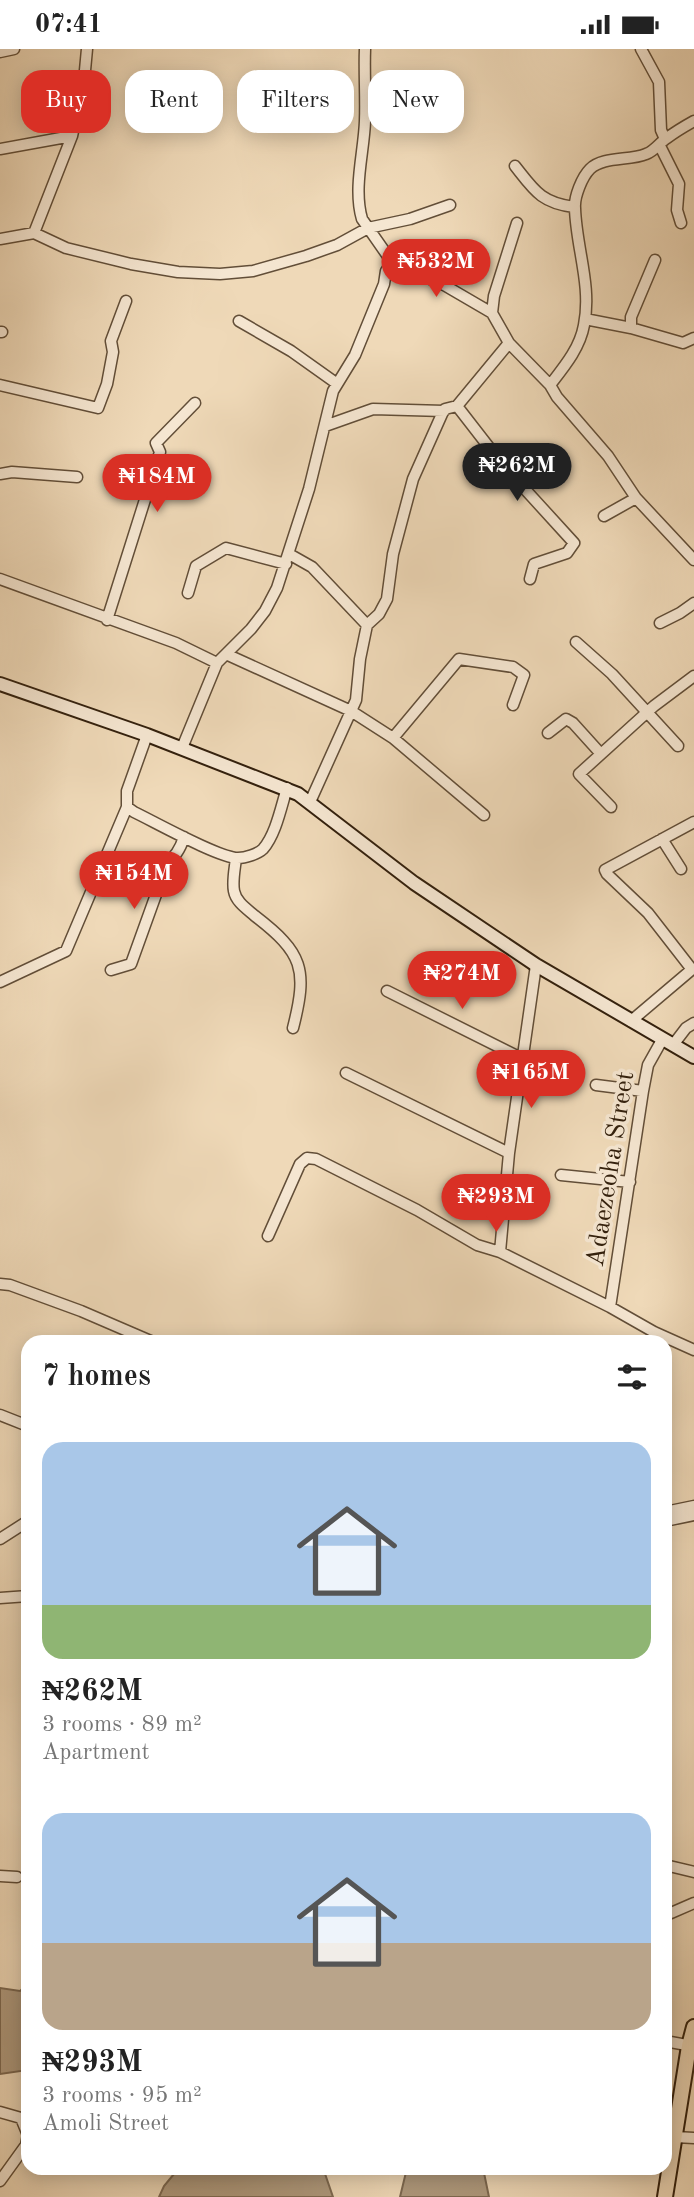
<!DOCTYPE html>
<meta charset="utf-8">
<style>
:root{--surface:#fff;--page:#f6f6f6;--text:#222;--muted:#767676;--accent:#d93025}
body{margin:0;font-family:"Old Standard TT",serif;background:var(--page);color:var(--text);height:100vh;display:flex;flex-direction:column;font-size:26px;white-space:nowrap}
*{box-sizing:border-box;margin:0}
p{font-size:23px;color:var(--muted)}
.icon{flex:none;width:38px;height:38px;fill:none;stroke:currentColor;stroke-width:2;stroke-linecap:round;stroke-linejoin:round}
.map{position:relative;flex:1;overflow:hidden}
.sheet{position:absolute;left:21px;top:1286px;width:651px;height:840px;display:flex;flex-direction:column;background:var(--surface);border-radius:21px;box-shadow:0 4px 18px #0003}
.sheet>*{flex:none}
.top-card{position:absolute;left:21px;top:21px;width:653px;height:63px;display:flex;gap:14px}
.price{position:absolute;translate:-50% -60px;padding:0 16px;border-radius:24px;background:var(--accent);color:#fff;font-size:23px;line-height:46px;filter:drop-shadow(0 2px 4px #0008)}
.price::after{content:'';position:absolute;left:50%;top:42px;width:21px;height:16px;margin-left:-10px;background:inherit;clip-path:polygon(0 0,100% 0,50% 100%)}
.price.active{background:#222;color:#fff}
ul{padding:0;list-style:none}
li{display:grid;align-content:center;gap:14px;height:371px;padding:0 21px}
li span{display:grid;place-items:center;height:217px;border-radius:21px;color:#555}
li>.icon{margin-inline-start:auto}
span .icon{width:126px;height:126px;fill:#fffc;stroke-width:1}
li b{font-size:30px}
h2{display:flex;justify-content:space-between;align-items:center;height:84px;padding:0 21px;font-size:30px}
.chip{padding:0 24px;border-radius:21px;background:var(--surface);box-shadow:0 4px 18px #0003;font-size:24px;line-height:63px}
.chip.active{background:var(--accent);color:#fff}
.status{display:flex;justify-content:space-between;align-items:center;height:49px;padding:0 35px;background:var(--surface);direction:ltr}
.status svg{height:19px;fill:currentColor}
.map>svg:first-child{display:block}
.water{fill:#af9a7e;stroke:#7d6951;stroke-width:2}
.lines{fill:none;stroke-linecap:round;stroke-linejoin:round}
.street-casing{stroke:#624e38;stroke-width:13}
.secondary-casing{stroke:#33200d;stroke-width:16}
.primary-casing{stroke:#33200d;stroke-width:18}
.street{stroke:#f5e6d1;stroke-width:10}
.secondary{stroke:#f5e6d1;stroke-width:12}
.primary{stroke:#efd9b8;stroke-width:14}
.labels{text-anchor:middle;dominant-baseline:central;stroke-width:7;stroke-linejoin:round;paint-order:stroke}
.street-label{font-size:26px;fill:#33200d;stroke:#f5e6d1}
</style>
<div class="status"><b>07:41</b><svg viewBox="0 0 49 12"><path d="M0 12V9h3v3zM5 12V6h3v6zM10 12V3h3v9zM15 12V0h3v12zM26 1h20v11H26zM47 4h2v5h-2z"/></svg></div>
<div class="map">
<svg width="694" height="2148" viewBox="0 0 694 2148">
<rect width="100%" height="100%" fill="#efd9b8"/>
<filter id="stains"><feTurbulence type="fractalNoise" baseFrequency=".00286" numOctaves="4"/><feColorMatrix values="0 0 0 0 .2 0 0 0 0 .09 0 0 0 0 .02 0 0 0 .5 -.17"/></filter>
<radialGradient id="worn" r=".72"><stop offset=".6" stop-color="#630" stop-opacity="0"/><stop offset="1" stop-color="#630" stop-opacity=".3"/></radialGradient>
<path class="water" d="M 28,1935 L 28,2021 L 0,2025 L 0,1939 L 20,1942 Z
M 171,2119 L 323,2119 L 333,2148 L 159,2148 L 164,2137 L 174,2125 Z
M 407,2119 L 483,2119 L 489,2148 L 400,2148 Z"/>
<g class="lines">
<defs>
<path id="street" d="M 641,0 L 659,33 L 661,81 L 665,90
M 0,3 L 14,0
M 660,97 L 679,135 L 677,161 L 681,174
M 0,100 L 72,87
M 515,117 C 534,141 541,154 574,158
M 34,184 L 72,87 L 84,32 L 87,0
M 0,190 L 34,184 L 66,199 L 131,215 L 178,223 L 220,225 L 253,222 L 306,207 L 337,196 L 368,179 L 410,170 L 450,156
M 392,213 L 444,236 L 492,264 L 509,294 L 550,336 L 557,348 L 608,407 L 636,449 L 694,511
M 492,264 L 494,247 L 517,174
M 585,270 L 631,279 L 631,268 L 655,211
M 239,272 L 291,302 L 336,334
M 631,279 L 683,294 L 694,289
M 0,283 L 2,283
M 0,336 L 98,359 L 107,335 L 113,303 L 111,292 L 126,252
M 550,336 C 564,318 580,299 584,276 C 592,237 576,198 575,159 C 574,148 582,128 590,120 C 603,107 630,112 646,105 C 655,102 659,94 667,89 C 675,83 685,77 694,72
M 457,357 L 502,415 L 574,494 L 567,504 L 534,515 L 530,530
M 325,377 L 373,360 L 444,362
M 0,425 L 12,423 L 77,428
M 604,467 L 636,449
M 289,505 L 312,518 L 367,576 L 360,610 L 356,651 L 310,753
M 0,530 L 176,594 L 217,614
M 188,544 L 196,517 L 226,499 L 286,515
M 107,571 L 160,403 L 156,394 L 195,354
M 660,574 L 680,564 L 694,554
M 367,576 L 379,565 L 387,550 L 393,505 L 413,430 L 442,365 L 445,360 L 457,357 L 509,294
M 576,593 L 612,625 L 678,697
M 228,606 L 351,662 L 393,689 L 484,766
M 548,684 L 566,670 L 573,674 L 601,705
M 147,686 L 127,742 L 127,758 L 134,763 C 155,773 219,809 238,809 C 245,809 258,805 263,800 C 276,785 281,758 287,739
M 393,689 L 459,610 L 513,618 L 524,626 L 513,656
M 182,699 L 217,614 L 251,580 L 265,562 L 277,539 L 309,440 L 333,342 L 355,306 L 384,235 L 386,222 L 392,213 L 362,170 C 353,139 364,103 365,72 C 366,48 364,24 365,0
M 611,758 L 579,725 L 654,657 L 694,627
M 662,790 L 681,820
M 236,809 C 235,819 232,832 234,842 C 236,853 247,860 255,867 C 303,904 308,920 293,979
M 92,842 C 96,839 101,834 105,832 C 138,815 171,831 184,788
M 111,921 L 131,915 L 167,815
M 0,933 L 66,902 L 127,758
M 387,942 L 523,1010
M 631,972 L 690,922 L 690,918 L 648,864 L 607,825 L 605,821 L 694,773
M 673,996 L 686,979 L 694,974
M 346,1024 L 509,1104
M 596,1036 L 643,1042
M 561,1126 L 630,1133
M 268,1187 L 300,1115 L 307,1109 L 316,1110 L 417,1161 L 477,1196 L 500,1203 L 610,1258 L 654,1283 L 694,1301
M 500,1203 L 509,1104 L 536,916
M 0,1235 L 10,1236 L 81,1262 L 153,1293
M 610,1258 L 643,1042 L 648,1016 L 662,991
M 0,1366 L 28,1377
M 665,1463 L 694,1457
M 665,1472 L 694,1466
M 0,1490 L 28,1472
M 0,1549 L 28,1547
M 665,1816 L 694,1823
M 0,1827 L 17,1828
M 665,1864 L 671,1864 L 694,1854
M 665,1992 L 692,1997
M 0,2063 L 21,2069 L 28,2086
M 675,2088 L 694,2089
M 0,2132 L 26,2096 L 28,2086"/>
<path id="secondary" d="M 0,635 L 147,686 L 298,745 L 414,834 L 536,916 L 694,1008"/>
<path id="primary" d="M 665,2148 L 689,1997 L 694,1978"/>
</defs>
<use href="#street" class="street-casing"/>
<use href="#secondary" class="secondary-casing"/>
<use href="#primary" class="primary-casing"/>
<use href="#street" class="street"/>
<use href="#secondary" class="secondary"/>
<use href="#primary" class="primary"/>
</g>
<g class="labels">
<g class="street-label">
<text transform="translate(611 1120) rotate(-81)">Adaezeoha Street</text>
</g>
</g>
<rect width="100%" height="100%" filter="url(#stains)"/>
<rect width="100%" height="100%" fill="url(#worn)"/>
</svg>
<b class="price" style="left:436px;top:250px">₦532M</b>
<b class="price active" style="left:517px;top:454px">₦262M</b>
<b class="price" style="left:157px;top:465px">₦184M</b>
<b class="price" style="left:134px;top:862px">₦154M</b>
<b class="price" style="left:462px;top:962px">₦274M</b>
<b class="price" style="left:531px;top:1061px">₦165M</b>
<b class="price" style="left:496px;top:1185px">₦293M</b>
<div class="top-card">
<a class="chip active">Buy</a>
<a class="chip">Rent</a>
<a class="chip">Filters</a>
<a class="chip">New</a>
</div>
<section class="sheet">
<h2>7 homes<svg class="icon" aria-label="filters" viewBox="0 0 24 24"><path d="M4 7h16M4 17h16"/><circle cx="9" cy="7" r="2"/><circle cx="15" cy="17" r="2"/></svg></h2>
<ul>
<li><span style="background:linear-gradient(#a9c7e8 75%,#8fb573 0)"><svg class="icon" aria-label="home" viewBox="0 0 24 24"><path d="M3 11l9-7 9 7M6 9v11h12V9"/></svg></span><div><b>₦262M</b><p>3 rooms · 89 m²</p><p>Apartment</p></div></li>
<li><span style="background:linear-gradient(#a9c7e8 60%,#b9a48a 0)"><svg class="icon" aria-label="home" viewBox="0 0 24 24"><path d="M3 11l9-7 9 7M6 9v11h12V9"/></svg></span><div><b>₦293M</b><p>3 rooms · 95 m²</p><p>Amoli Street</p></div></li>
</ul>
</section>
</div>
